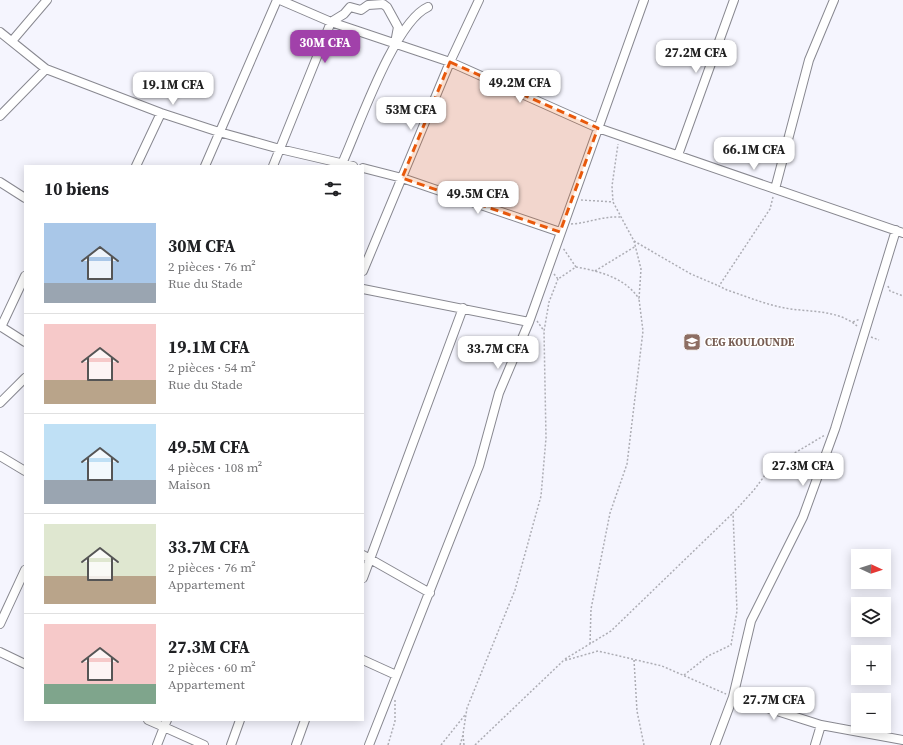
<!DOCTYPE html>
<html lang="fr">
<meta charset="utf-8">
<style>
:root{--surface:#fff;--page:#f6f6f6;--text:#202124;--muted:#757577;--line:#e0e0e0;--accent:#a141aa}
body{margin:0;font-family:"Source Serif 4",serif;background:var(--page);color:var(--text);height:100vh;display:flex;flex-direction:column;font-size:15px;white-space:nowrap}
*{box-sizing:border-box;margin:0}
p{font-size:13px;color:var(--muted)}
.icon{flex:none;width:22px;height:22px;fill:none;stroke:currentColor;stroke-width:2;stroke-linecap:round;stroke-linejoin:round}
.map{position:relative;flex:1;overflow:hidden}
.side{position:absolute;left:24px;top:165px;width:340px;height:556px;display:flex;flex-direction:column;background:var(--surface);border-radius:0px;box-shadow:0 2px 10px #0003}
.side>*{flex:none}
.needle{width:26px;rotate:93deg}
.controls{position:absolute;left:851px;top:549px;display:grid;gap:8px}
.controls a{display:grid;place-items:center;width:40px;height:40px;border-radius:0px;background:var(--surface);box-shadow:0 2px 10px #0003;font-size:20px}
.price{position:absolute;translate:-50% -34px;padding:0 9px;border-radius:8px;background:#fff;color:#222;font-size:13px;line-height:26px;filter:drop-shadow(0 1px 2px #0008)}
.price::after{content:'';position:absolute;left:50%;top:24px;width:12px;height:9px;margin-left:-6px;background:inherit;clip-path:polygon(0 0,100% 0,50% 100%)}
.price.active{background:var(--accent);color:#fff}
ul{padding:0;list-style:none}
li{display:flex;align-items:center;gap:12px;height:100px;padding:0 20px}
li+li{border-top:1px solid var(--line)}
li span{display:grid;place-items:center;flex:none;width:112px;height:80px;border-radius:0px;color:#555}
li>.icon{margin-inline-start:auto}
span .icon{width:48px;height:48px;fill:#fffc;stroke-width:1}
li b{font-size:17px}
h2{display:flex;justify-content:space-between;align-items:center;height:48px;padding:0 20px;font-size:17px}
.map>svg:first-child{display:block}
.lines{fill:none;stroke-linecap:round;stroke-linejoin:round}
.minor-casing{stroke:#888890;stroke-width:10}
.path{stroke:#adadb4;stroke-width:1.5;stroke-dasharray:2 2;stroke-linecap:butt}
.minor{stroke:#fff;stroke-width:8}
.marked{fill:#e8590c;fill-opacity:0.2;stroke:#e8590c;stroke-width:3;stroke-dasharray:8 5;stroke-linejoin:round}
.labels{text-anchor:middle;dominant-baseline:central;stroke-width:3;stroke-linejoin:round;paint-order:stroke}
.education-label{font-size:11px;font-weight:bold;fill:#785e54;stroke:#fff;text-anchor:start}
</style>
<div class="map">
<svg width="903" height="745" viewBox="0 0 903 745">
<rect width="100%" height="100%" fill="#f5f5fe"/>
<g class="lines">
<defs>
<path id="minor" d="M 280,0 L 331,22 L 450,62 L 598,128 L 903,233
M 0,32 L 46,69 L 161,113 L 219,132 L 280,149 L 353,166
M 12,41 L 47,0
M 0,116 L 46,69
M 678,155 L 734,0
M 136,166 L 161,113
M 205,166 L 277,0
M 273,166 L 331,22 L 344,14 L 350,7 L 361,10 L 368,5 L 383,4 L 387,7 L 398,27 L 395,43
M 341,166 C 358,129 394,22 428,7
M 363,168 L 402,178 L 560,232
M 0,182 L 25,198
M 775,189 L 809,60 L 834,0
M 363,271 L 450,62 L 479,0
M 363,289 L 529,322
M 0,326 L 25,342
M 1,327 L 25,276
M 0,403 L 25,378
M 0,456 L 25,471
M 363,555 L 430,593
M 363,578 L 463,308
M 0,624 L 25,570
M 0,652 L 25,664
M 363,660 L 396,675
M 733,697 L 821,725 L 815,745
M 148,720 L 164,727 L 157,745
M 167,720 L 164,727 L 204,745
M 821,725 L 903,740
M 231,745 L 240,720
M 296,745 L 305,720
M 369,745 L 479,466 L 499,393 L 529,322 L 644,0
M 715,745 L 733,697 L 751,621 L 803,517 L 835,429 L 896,230"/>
</defs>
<use href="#minor" class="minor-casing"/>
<path class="path" d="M 773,197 L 770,209 L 719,286 L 727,290 C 745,296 762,303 780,307 C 805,313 836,308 857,326
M 581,200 L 613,202
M 571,224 C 589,223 602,216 620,217
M 634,241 L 691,274 L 719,286
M 576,267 C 599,271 626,278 639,299
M 595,271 L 636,246
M 554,274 L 558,279 L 576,267 L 563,248
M 888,286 L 890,291 L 903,296
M 537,321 L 544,331
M 853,322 L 860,319
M 871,337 L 879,340
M 590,644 L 591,609 L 610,513 L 627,464 L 643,331 L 639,299 L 641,269 L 634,241 L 613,202 L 612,186 L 618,144
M 565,659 L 611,631 L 733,513
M 634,660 L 637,711 L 644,745
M 684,675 L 708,656 L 731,645 L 737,611 L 733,513 L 754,490 L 771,467 L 825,435
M 388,745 L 395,721 L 395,700
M 441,745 L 465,715
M 460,745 L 463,735
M 464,745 L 463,734 L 467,708 L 515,590 L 541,496 L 546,438 L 544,331 L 549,302 L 558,279
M 475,745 L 563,661 L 598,651 L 662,666 L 726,694"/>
<use href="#minor" class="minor"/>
</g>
<path class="marked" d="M 450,62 L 598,128 L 560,232 L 402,178 Z"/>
<defs>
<symbol id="school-square" viewBox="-11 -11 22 22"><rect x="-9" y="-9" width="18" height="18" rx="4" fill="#8d6e63" stroke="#fff"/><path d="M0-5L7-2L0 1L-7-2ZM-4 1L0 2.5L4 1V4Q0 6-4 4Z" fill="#fff"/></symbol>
</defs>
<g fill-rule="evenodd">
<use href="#school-square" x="682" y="332" width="20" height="20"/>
</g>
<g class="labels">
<g class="education-label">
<text x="705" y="342">CEG KOULOUNDE</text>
</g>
</g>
</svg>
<div class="controls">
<a><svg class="needle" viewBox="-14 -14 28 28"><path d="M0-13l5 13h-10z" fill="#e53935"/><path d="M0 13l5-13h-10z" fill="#757577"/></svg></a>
<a><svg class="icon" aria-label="layers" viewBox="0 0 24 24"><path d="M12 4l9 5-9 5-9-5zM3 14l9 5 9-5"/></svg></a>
<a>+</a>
<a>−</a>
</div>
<b class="price active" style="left:325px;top:64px">30M CFA</b>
<b class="price" style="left:696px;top:74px">27.2M CFA</b>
<b class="price" style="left:520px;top:104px">49.2M CFA</b>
<b class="price" style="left:173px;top:106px">19.1M CFA</b>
<b class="price" style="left:411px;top:131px">53M CFA</b>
<b class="price" style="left:754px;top:171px">66.1M CFA</b>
<b class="price" style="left:478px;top:215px">49.5M CFA</b>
<b class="price" style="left:498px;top:370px">33.7M CFA</b>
<b class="price" style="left:803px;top:487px">27.3M CFA</b>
<b class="price" style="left:774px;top:721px">27.7M CFA</b>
<section class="side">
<h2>10 biens<svg class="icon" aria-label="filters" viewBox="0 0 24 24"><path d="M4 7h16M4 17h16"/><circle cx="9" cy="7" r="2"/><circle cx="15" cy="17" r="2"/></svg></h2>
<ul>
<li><span style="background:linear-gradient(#a9c7e8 75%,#9aa5b1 0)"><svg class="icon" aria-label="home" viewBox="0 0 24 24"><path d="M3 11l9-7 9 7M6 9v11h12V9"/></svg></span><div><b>30M CFA</b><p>2 pièces · 76 m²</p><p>Rue du Stade</p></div></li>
<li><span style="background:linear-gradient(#f6c9c9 70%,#b9a48a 0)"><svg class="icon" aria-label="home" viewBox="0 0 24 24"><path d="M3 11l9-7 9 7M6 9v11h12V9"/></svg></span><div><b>19.1M CFA</b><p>2 pièces · 54 m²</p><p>Rue du Stade</p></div></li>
<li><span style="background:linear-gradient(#bfe0f5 70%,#9aa5b1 0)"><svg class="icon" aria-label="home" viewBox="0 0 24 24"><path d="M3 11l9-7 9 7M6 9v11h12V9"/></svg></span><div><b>49.5M CFA</b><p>4 pièces · 108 m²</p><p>Maison</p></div></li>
<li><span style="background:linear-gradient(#dfe7d0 65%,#b9a48a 0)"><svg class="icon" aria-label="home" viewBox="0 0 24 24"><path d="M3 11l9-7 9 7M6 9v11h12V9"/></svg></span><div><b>33.7M CFA</b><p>2 pièces · 76 m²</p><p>Appartement</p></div></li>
<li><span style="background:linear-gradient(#f6c9c9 75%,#7fa58c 0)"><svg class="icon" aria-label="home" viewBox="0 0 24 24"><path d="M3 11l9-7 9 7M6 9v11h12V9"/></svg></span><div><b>27.3M CFA</b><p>2 pièces · 60 m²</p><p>Appartement</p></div></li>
</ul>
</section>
</div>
